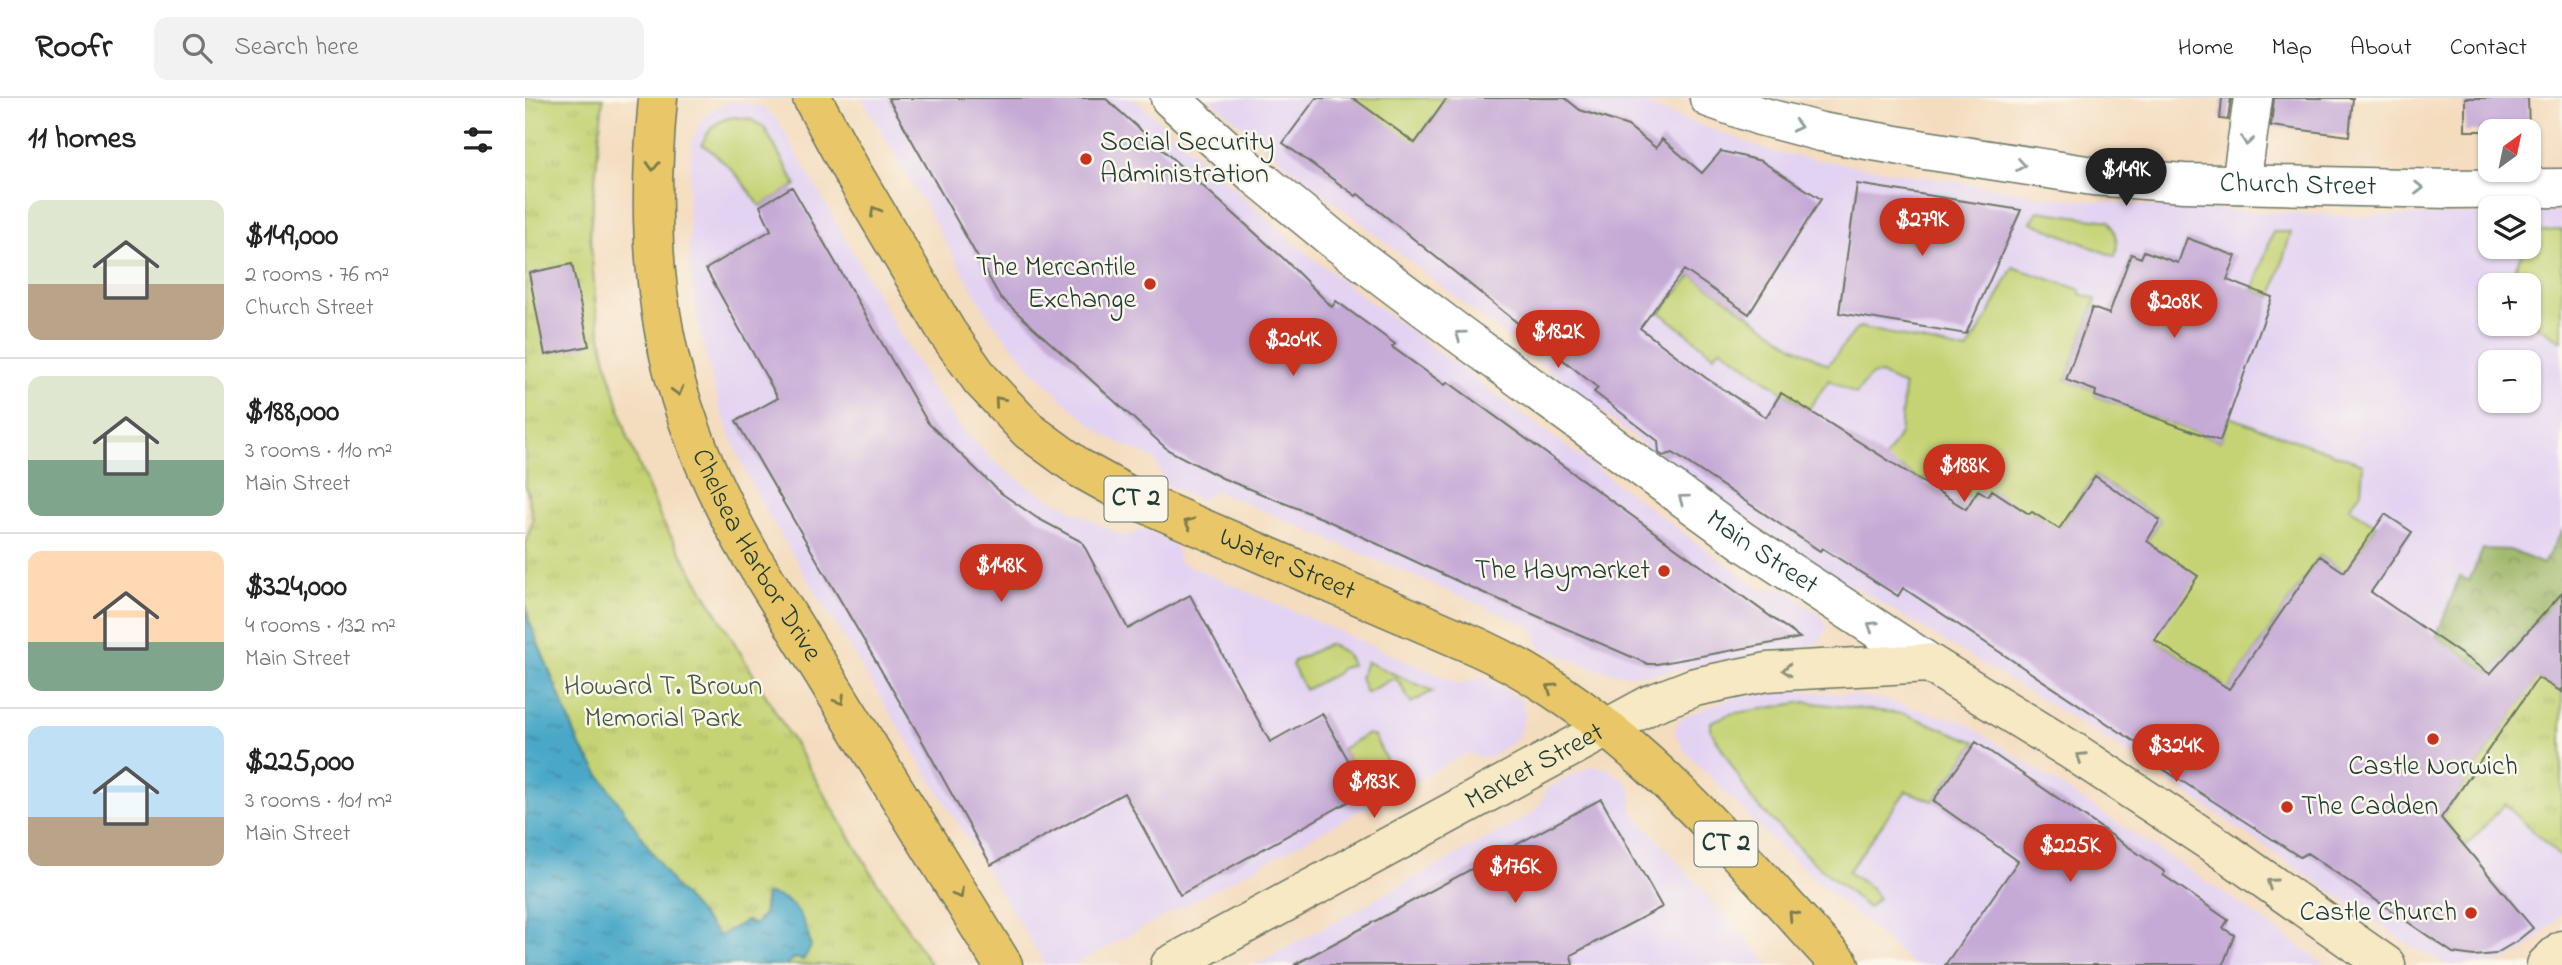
<!DOCTYPE html>
<meta charset="utf-8">
<style>
:root{--surface:#fff;--page:#f2f2f2;--text:#222;--muted:#767676;--line:#e0e0e0;--accent:#c8321e}
body{margin:0;font-family:"Indie Flower",sans-serif;background:var(--page);color:var(--text);height:100vh;display:flex;flex-direction:column;font-size:26px;white-space:nowrap}
*{box-sizing:border-box;margin:0}
p{font-size:23px;color:var(--muted)}
.icon{flex:none;width:38px;height:38px;fill:none;stroke:currentColor;stroke-width:2;stroke-linecap:round;stroke-linejoin:round}
.map{position:relative;flex:1;overflow:hidden}
.panel{display:flex;flex-direction:column;background:var(--surface);width:525px}
.panel>*{flex:none}
.needle{width:46px;rotate:33deg}
.buttons{position:absolute;left:1953px;top:21px;display:grid;gap:14px}
.buttons a{display:grid;place-items:center;width:63px;height:63px;border-radius:14px;background:var(--surface);box-shadow:0 2px 5px #0004;font-size:35px}
.price{position:absolute;translate:-50% -60px;padding:0 16px;border-radius:24px;background:var(--accent);color:#fff;font-size:23px;line-height:46px;filter:drop-shadow(0 2px 4px #0008)}
.price::after{content:'';position:absolute;left:50%;top:42px;width:21px;height:16px;margin-left:-10px;background:inherit;clip-path:polygon(0 0,100% 0,50% 100%)}
.price.current{background:#222;color:#fff}
ul{padding:0;list-style:none}
li{display:flex;align-items:center;gap:21px;height:175px;padding:0 28px}
li+li{border-top:2px solid var(--line)}
li span{display:grid;place-items:center;flex:none;width:196px;height:140px;border-radius:14px;color:#555}
li>.icon{margin-inline-start:auto}
span .icon{width:84px;height:84px;fill:#fffc;stroke-width:1}
li b{font-size:30px}
h2{display:flex;justify-content:space-between;align-items:center;height:84px;padding:0 28px;font-size:30px}
header{display:flex;align-items:center;gap:42px;box-sizing:border-box;height:98px;padding:0 35px;background:var(--surface);border-bottom:2px solid var(--line)}
header strong{font-size:33px}
nav{display:flex;gap:38px;margin-inline-start:auto;font-size:24px}
.search{width:490px;height:63px;background:var(--page);display:flex;align-items:center;gap:18px;box-sizing:border-box;padding:0 24px;border-radius:14px;color:var(--muted);font-size:26px}
main{display:flex;flex:1;min-height:0}
.map>svg:first-child{display:block}
.built{fill:#e3d3f2;fill-rule:evenodd}
.grass{fill:#c5d375;stroke:#728854;stroke-width:2}
.forest{fill:url(#forest-crowns);stroke:#5e794d;stroke-width:2}
.park{fill:url(#park-tufts);stroke:#728854;stroke-width:2}
.water{fill:url(#water-ripples);stroke:#34727e;stroke-width:2}
.building{fill:#c6aad6}
.lines{fill:none;stroke-linecap:round;stroke-linejoin:round}
.minor-casing{stroke:#6a7564;stroke-width:41}
.secondary-casing{stroke:#6a7564;stroke-width:41}
.trunk-casing{stroke:#6a7564;stroke-width:41}
.minor{stroke:#fff;stroke-width:38}
.secondary{stroke:#f6e9c3;stroke-width:38}
.trunk{stroke:#e9c769;stroke-width:38}
.oneway{stroke:#8f9e9a}
.oneway2{stroke:#7a7b4c}
.oneway3{stroke:#8a937c}
.poi-dot{fill:#c8321e;stroke:#fbf7ec;stroke-width:2.5}
.labels{text-anchor:middle;dominant-baseline:central;stroke-width:5;stroke-linejoin:round;paint-order:stroke}
.shield{fill:#fbf7ec;stroke:#61756b;stroke-width:2}
.shield-label{font-size:26px;font-weight:bold;fill:#1f3d34}
.poi-label{font-size:28px;fill:#1f3d34;stroke:#fbf7ec;text-anchor:end}
.street-label{font-size:28px;fill:#1f3d34;stroke:#fbf7ec}
.park-label{font-size:28px;fill:#405b41;stroke:#fbf7ec}
</style>
<header>
<strong>Roofr</strong>
<div class="search"><svg class="icon" aria-label="search" viewBox="0 0 24 24"><circle cx="10" cy="10" r="6"/><path d="M15 15l6 6"/></svg>Search here</div>
<nav><a>Home</a><a>Map</a><a>About</a><a>Contact</a></nav>
</header>
<main>
<section class="panel">
<h2>11 homes<svg class="icon" aria-label="filters" viewBox="0 0 24 24"><path d="M4 7h16M4 17h16"/><circle cx="9" cy="7" r="2"/><circle cx="15" cy="17" r="2"/></svg></h2>
<ul>
<li><span style="background:linear-gradient(#dfe7d0 60%,#b9a48a 0)"><svg class="icon" aria-label="home" viewBox="0 0 24 24"><path d="M3 11l9-7 9 7M6 9v11h12V9"/></svg></span><div><b>$149,000</b><p>2 rooms · 76 m²</p><p>Church Street</p></div></li>
<li><span style="background:linear-gradient(#dfe7d0 60%,#7fa58c 0)"><svg class="icon" aria-label="home" viewBox="0 0 24 24"><path d="M3 11l9-7 9 7M6 9v11h12V9"/></svg></span><div><b>$188,000</b><p>3 rooms · 110 m²</p><p>Main Street</p></div></li>
<li><span style="background:linear-gradient(#ffd9b3 65%,#7fa58c 0)"><svg class="icon" aria-label="home" viewBox="0 0 24 24"><path d="M3 11l9-7 9 7M6 9v11h12V9"/></svg></span><div><b>$324,000</b><p>4 rooms · 132 m²</p><p>Main Street</p></div></li>
<li><span style="background:linear-gradient(#bfe0f5 65%,#b9a48a 0)"><svg class="icon" aria-label="home" viewBox="0 0 24 24"><path d="M3 11l9-7 9 7M6 9v11h12V9"/></svg></span><div><b>$225,000</b><p>3 rooms · 101 m²</p><p>Main Street</p></div></li>
</ul>
</section>
<div class="map">
<svg width="2037" height="867" viewBox="0 0 2037 867">
<defs>
<pattern id="forest-crowns" width="20" height="18" patternUnits="userSpaceOnUse" patternTransform="scale(1.75)"><rect width="20" height="18" fill="#9cb566"/><path d="M2 6a3 3 0 1 1 6 0M12 15a3 3 0 1 1 6 0" fill="none" stroke="#7f9455"/></pattern>
<pattern id="park-tufts" width="24" height="20" patternUnits="userSpaceOnUse" patternTransform="scale(1.75)"><rect width="24" height="20" fill="#c5d375"/><path d="M3 7l-1-3M5 7V3M7 7l1-3M15 17l-1-3M17 17v-4M19 17l1-3" fill="none" stroke="#a9b666"/></pattern>
<pattern id="water-ripples" width="26" height="14" patternUnits="userSpaceOnUse" patternTransform="scale(1.75)"><rect width="26" height="14" fill="#49a8c8"/><path d="M2 4q2-2 4 0t4 0M15 11q2-2 4 0t4 0" fill="none" stroke="#3c8aa3"/></pattern>
</defs>
<rect width="100%" height="100%" fill="#fbf7ec"/>
<filter id="ink" filterUnits="userSpaceOnUse"><feTurbulence type="fractalNoise" baseFrequency=".0143" numOctaves="2"/><feDisplacementMap in="SourceGraphic" scale="14" xChannelSelector="R" yChannelSelector="G"/><feConvolveMatrix kernelMatrix="1 2 1 2 8 2 1 2 1" color-interpolation-filters="sRGB"/></filter>
<filter id="wash" filterUnits="userSpaceOnUse"><feTurbulence type="fractalNoise" baseFrequency=".00686" numOctaves="4" result="noise"/><feDisplacementMap in="SourceGraphic" scale="28" xChannelSelector="R" yChannelSelector="G"/><feGaussianBlur stdDeviation="1.57" result="paint"/><feColorMatrix in="noise" values="0 0 0 0 0 0 0 0 0 0 0 0 0 0 0 0 0 1.4 0 .05"/><feComposite in="paint" operator="in"/></filter>
<g filter="url(#wash)">
<rect width="100%" height="100%" fill="#f4dcbe"/>
<path class="built" d="M 337,0 L 609,0 L 774,149 L 817,183 L 1235,491 L 1241,493 L 1252,488 L 1256,489 L 1297,519 L 1302,529 L 1299,538 L 1295,544 L 1281,549 L 1140,574 L 1105,577 L 1073,572 L 1018,551 L 1014,548 L 1008,531 L 1004,528 L 694,394 L 689,393 L 675,402 L 646,389 L 641,385 L 629,361 L 579,337 L 537,301 L 505,269 L 465,221 Z
M 684,0 L 1103,0 L 1251,55 L 1525,99 L 1634,109 L 1754,115 L 1829,118 L 1965,116 L 1965,149 L 2004,149 L 2004,115 L 2037,114 L 2037,815 L 2003,850 L 1987,860 L 1970,865 L 1924,867 L 1889,850 L 1586,644 L 1328,488 L 1318,492 L 1268,461 L 1267,451 L 1158,378 L 762,67 ZM 1965,187 L 2004,187 L 2004,226 L 1965,226 ZM 1965,264 L 2004,264 L 2004,303 L 1965,303 Z
M 217,4 L 239,10 L 254,24 L 405,289 L 441,336 L 472,366 L 505,390 L 595,437 L 601,438 L 620,431 L 649,445 L 655,464 L 934,586 L 954,580 L 961,581 L 996,602 L 1000,615 L 993,640 L 964,660 L 941,656 L 549,867 L 520,867 L 242,415 L 221,375 L 194,308 L 175,236 L 165,172 L 163,100 L 167,44 L 173,28 L 184,14 L 202,5 Z
M 1268,592 L 1328,597 L 1364,603 L 1439,624 L 1714,805 L 1801,867 L 1389,867 L 1254,750 L 1159,652 L 1150,635 L 1150,628 L 1160,618 L 1210,599 Z
M 1066,668 L 1081,670 L 1103,685 L 1107,694 L 1107,712 L 1111,718 L 1245,867 L 730,867 L 1005,717 L 1013,710 L 1022,690 Z"/>
<path class="grass" d="M 828,0 L 922,0 L 877,64 Z
M 209,19 L 225,21 L 239,29 L 271,87 L 235,108 C 218,83 202,64 177,46 C 183,31 193,21 209,19 Z
M 1513,113 L 1584,123 C 1591,136 1594,145 1590,159 L 1506,124 Z
M 2037,132 L 2037,243 L 2004,223 L 2004,187 L 1982,187 L 2000,149 L 2004,149 C 2004,130 2022,133 2037,132 Z
M 1748,134 L 1766,134 L 1747,199 L 1728,192 Z
M 1488,169 L 1556,192 L 1556,196 L 1571,201 L 1541,282 L 1571,293 L 1570,298 L 1695,343 L 1704,319 L 1838,366 L 1836,394 L 1824,410 L 1852,427 L 1819,474 L 1795,458 L 1700,597 L 1680,610 L 1696,585 L 1630,542 L 1622,443 L 1635,422 L 1570,378 L 1529,438 L 1517,420 L 1507,414 L 1502,420 L 1467,392 L 1463,398 L 1453,392 L 1447,401 L 1405,374 L 1398,383 L 1375,370 L 1343,388 L 1375,336 L 1379,288 L 1356,276 L 1346,277 L 1331,296 L 1304,282 L 1283,312 L 1196,250 L 1189,257 L 1135,214 L 1167,177 L 1268,248 L 1303,267 L 1330,233 L 1335,229 L 1442,253 L 1463,218 Z
M 803,546 C 816,551 822,554 827,567 L 814,571 L 814,574 L 780,592 L 767,567 L 769,563 Z
M 841,564 L 842,564 L 908,593 L 886,605 L 874,584 L 869,580 L 841,595 L 835,580 Z
M 1280,604 L 1380,616 L 1451,644 L 1408,703 L 1381,693 L 1323,774 L 1346,790 L 1353,800 L 1343,810 L 1286,762 L 1227,702 L 1186,632 L 1186,624 L 1205,616 Z
M 842,636 L 849,638 L 869,677 L 841,694 L 817,651 Z"/>
<path class="forest" d="M 2037,434 L 2037,523 L 2020,514 L 1979,560 L 1999,599 L 1911,539 L 1935,478 L 1944,483 L 1958,451 L 1985,452 L 2018,466 Z"/>
<path class="park" d="M 0,0 L 78,0 L 65,134 L 71,211 L 81,263 L 103,340 L 137,423 L 350,781 L 406,867 L 261,867 L 272,859 L 241,796 L 238,817 L 229,827 L 221,823 L 194,838 L 151,790 L 54,646 L 4,523 L 0,503 L 0,447 L 8,422 L 0,384 Z
M 2011,579 L 2037,594 L 2037,761 L 1980,706 L 1940,749 L 1916,720 L 1999,599 Z"/>
<path class="water" d="M 0,503 L 4,523 L 54,646 L 151,790 L 194,838 L 221,823 L 229,827 L 238,817 L 241,796 C 271,798 281,823 286,849 L 278,862 L 269,860 L 261,867 L 0,867 Z"/>
<g id="blocks">
<path class="building" d="M 363,0 L 580,0 L 759,161 L 807,209 L 811,203 L 870,246 L 867,249 L 920,287 L 923,284 L 1275,540 L 1132,566 L 1123,566 L 945,489 L 799,421 L 697,380 L 643,352 L 475,199 Z
M 791,0 L 828,0 L 890,45 L 922,0 L 1040,0 L 1055,12 L 1103,28 L 1131,50 L 1137,41 L 1177,75 L 1196,53 L 1236,63 L 1296,101 L 1224,216 L 1159,172 L 1115,230 L 1181,280 L 1241,319 L 1256,295 L 1441,411 L 1453,392 L 1463,398 L 1467,392 L 1504,416 L 1507,414 L 1534,431 L 1570,378 L 1635,422 L 1622,443 L 1673,478 L 1630,542 L 1704,591 L 1795,458 L 1819,474 L 1860,416 L 1887,434 L 1846,494 L 1965,576 L 2037,495 L 2037,594 L 2013,580 L 1916,720 L 2008,830 L 1992,843 L 1970,856 L 1949,858 L 1928,855 L 1782,755 L 1775,759 L 1638,671 L 1642,665 L 1378,490 L 1373,498 L 1297,450 L 1295,453 L 1148,355 L 1138,358 L 1134,355 L 1133,343 L 1069,294 L 1073,290 L 833,96 L 831,98 L 758,45 Z
M 1697,0 L 1706,0 L 1703,22 L 1695,21 Z
M 1749,0 L 1828,0 L 1824,38 L 1746,28 Z
M 1940,0 L 2003,0 L 2004,33 L 1940,33 Z
M 1332,86 L 1496,112 L 1441,236 L 1314,215 Z
M 267,89 L 403,325 L 476,395 L 512,420 L 557,444 L 603,531 L 665,497 L 745,644 L 797,615 L 841,694 L 655,797 L 599,695 L 466,767 L 395,639 L 211,323 L 253,300 L 181,171 L 246,132 L 235,108 Z
M 1662,140 L 1711,158 L 1702,182 L 1747,199 L 1695,343 L 1570,298 L 1571,293 L 1541,282 L 1567,210 L 1584,216 L 1606,156 L 1616,160 L 1619,153 L 1653,165 Z
M 47,166 L 64,248 L 20,257 L 4,175 Z
M 1451,644 L 1640,774 L 1638,777 L 1703,822 L 1698,830 L 1709,837 L 1698,867 L 1420,867 L 1493,763 L 1408,703 Z
M 1076,701 L 1137,809 L 1046,857 L 1048,867 L 769,867 Z"/>
</g>
</g>
<g filter="url(#ink)">
<use href="#blocks" fill-opacity="0" stroke="#6a7564" stroke-width="2"/>
<g class="lines">
<defs>
<g id="minor">
<path id="s1" d="M 645,0 L 731,78 L 808,141 L 930,233 L 1219,444 L 1404,565"/>
<path id="s2" d="M 1184,0 L 1235,18 L 1296,34 L 1400,52 L 1568,78 L 1659,85 L 1925,91 L 2037,90"/>
<path d="M 1716,86 L 1728,0"/>
</g>
<g id="secondary">
<path id="s3" d="M 645,867 L 1126,606 L 1170,589 L 1242,574 L 1404,565 L 1549,654 L 1692,748 L 1861,867"/>
<path d="M 2021,867 L 2037,852"/>
</g>
<g id="trunk">
<path id="s4" d="M 133,0 C 117,176 136,303 226,458 L 478,867"/>
<path id="s5" d="M 287,0 L 326,72 L 422,234 L 456,282 L 504,333 L 556,371 L 612,402 L 953,549 C 1100,616 1207,751 1315,867"/>
</g>
</defs>
<use href="#minor" class="minor-casing"/>
<use href="#secondary" class="secondary-casing"/>
<use href="#trunk" class="trunk-casing"/>
<use href="#minor" class="minor"/>
<use href="#secondary" class="secondary"/>
<use href="#trunk" class="trunk"/>
</g>
<defs><path id="oneway-chevron" d="M-2-3.5L2.5 0L-2 3.5" fill="none" stroke-width="1.6" stroke-linecap="round" stroke-linejoin="round" transform="scale(1.75)"/></defs>
<g class="oneway">
<use href="#oneway-chevron" transform="translate(1272 28) rotate(14)"/>
<use href="#oneway-chevron" transform="translate(1722 43) rotate(99)"/>
<use href="#oneway-chevron" transform="translate(1496 67) rotate(9)"/>
<use href="#oneway-chevron" transform="translate(1894 90) rotate(1)"/>
<use href="#oneway-chevron" transform="translate(935 237) rotate(-144)"/>
<use href="#oneway-chevron" transform="translate(1158 401) rotate(-144)"/>
<use href="#oneway-chevron" transform="translate(1347 528) rotate(-147)"/>
</g>
<g class="oneway2">
<use href="#oneway-chevron" transform="translate(128 68) rotate(92)"/>
<use href="#oneway-chevron" transform="translate(350 113) rotate(-120)"/>
<use href="#oneway-chevron" transform="translate(153 293) rotate(74)"/>
<use href="#oneway-chevron" transform="translate(474 303) rotate(-131)"/>
<use href="#oneway-chevron" transform="translate(664 425) rotate(-157)"/>
<use href="#oneway-chevron" transform="translate(1026 590) rotate(-146)"/>
<use href="#oneway-chevron" transform="translate(315 602) rotate(58)"/>
<use href="#oneway-chevron" transform="translate(434 796) rotate(58)"/>
<use href="#oneway-chevron" transform="translate(1268 817) rotate(-133)"/>
</g>
<g class="oneway3">
<use href="#oneway-chevron" transform="translate(1262 572) rotate(175)"/>
<use href="#oneway-chevron" transform="translate(1556 659) rotate(-147)"/>
<use href="#oneway-chevron" transform="translate(1746 785) rotate(-145)"/>
</g>
</g>
<g class="poi-dot">
<circle cx="561" cy="61" r="7"/>
<circle cx="625" cy="186" r="7"/>
<circle cx="1139" cy="473" r="7"/>
<circle cx="1908" cy="641" r="7"/>
<circle cx="1762" cy="709" r="7"/>
<circle cx="1946" cy="815" r="7"/>
</g>
<g class="labels">
<g class="shield">
<rect x="579.5" y="378.5" width="63" height="45" rx="5"/>
<rect x="1169.5" y="723.5" width="63" height="45" rx="5"/>
</g>
<g class="shield-label">
<text x="611" y="401">CT 2</text>
<text x="1201" y="746">CT 2</text>
</g>
<g class="poi-label">
<text x="575" y="45" text-anchor="start">Social Security<tspan x="575" dy="32">Administration</tspan></text>
<text x="611" y="170">The Mercantile<tspan x="611" dy="32">Exchange</tspan></text>
<text x="1125" y="473">The Haymarket</text>
<text x="1908" y="669" text-anchor="middle">Castle Norwich</text>
<text x="1776" y="709" text-anchor="start">The Cadden</text>
<text x="1932" y="815">Castle Church</text>
</g>
<g class="street-label">
<text stroke="none"><textPath href="#s2" startOffset="598">Church Street</textPath></text>
<text stroke="none"><textPath href="#s1" startOffset="747">Main Street</textPath></text>
<text stroke="none"><textPath href="#s4" startOffset="478">Chelsea Harbor Drive</textPath></text>
<text stroke="none"><textPath href="#s5" startOffset="691">Water Street</textPath></text>
<text stroke="none"><textPath href="#s3" startOffset="415">Market Street</textPath></text>
</g>
<g class="park-label">
<text x="138" y="589">Howard T. Brown<tspan x="138" dy="32">Memorial Park</tspan></text>
</g>
</g>
</svg>
<div class="buttons">
<a><svg class="needle" viewBox="-14 -14 28 28"><path d="M0-13l5 13h-10z" fill="#e53935"/><path d="M0 13l5-13h-10z" fill="#767676"/></svg></a>
<a><svg class="icon" aria-label="layers" viewBox="0 0 24 24"><path d="M12 4l9 5-9 5-9-5zM3 14l9 5 9-5"/></svg></a>
<a>+</a>
<a>−</a>
</div>
<b class="price current" style="left:1601px;top:110px">$149K</b>
<b class="price" style="left:1397px;top:160px">$279K</b>
<b class="price" style="left:1649px;top:242px">$208K</b>
<b class="price" style="left:1033px;top:272px">$182K</b>
<b class="price" style="left:768px;top:280px">$204K</b>
<b class="price" style="left:1439px;top:406px">$188K</b>
<b class="price" style="left:476px;top:506px">$148K</b>
<b class="price" style="left:1651px;top:686px">$324K</b>
<b class="price" style="left:849px;top:722px">$183K</b>
<b class="price" style="left:1545px;top:786px">$225K</b>
<b class="price" style="left:990px;top:807px">$176K</b>
</div>
</main>
